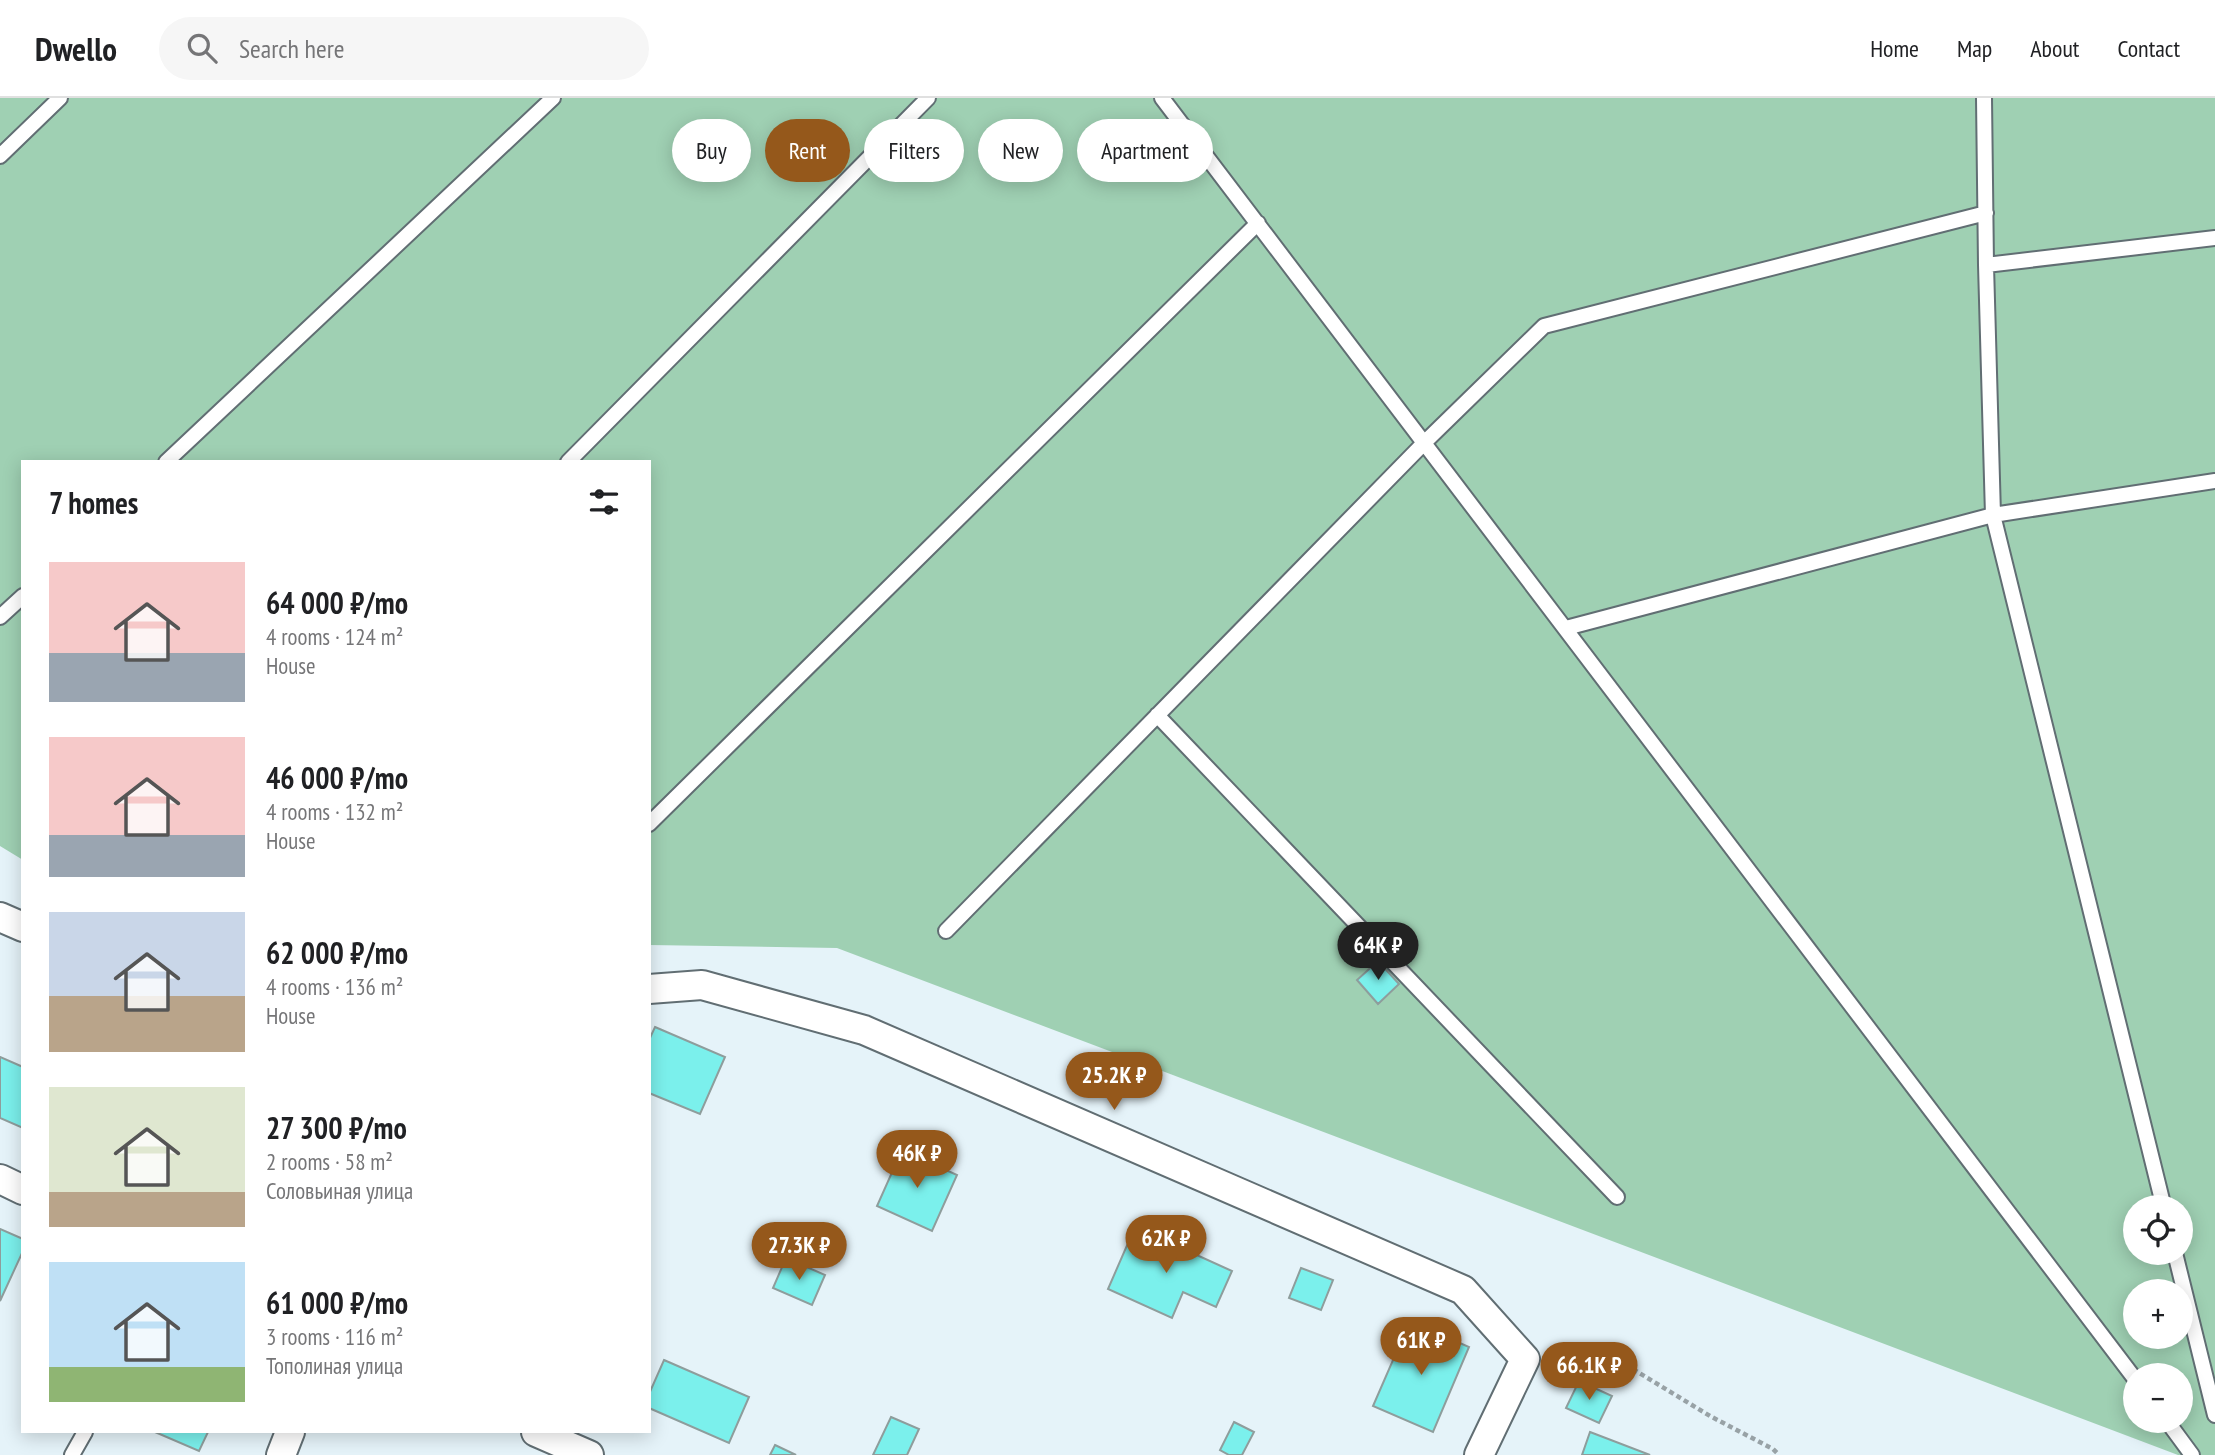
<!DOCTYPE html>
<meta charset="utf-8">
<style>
:root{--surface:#fff;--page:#f6f6f6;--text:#202124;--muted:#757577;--line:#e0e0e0;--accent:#95581b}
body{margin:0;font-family:"PT Sans Narrow",sans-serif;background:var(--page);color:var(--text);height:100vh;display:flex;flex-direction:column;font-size:26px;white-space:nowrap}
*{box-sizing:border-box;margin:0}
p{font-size:23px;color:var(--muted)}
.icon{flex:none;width:38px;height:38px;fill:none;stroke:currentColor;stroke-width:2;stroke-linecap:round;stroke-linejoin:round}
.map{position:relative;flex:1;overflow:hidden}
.sheet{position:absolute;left:21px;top:362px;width:630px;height:973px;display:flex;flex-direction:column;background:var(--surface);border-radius:0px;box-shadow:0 4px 18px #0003}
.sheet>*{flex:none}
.guide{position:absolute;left:672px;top:21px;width:665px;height:63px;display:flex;gap:14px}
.buttons{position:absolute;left:2123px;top:1097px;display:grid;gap:14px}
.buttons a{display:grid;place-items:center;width:70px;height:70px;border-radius:50%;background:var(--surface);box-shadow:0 4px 18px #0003;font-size:35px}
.price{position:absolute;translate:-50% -60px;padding:0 16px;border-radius:24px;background:var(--accent);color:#fff;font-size:23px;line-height:46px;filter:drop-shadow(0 2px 4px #0008)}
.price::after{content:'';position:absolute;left:50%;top:42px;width:21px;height:16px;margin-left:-10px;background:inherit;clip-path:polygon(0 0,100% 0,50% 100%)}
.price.on{background:#222;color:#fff}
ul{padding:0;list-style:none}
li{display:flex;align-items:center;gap:21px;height:175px;padding:0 28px}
li span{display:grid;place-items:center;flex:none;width:196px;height:140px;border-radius:0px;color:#555}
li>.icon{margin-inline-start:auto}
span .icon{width:84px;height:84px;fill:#fffc;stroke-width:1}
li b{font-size:30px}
h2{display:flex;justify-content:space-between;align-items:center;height:84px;padding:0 28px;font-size:30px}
.pill{padding:0 24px;border-radius:32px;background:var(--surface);box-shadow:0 4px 18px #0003;font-size:24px;line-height:63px}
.pill.on{background:var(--accent);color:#fff}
header{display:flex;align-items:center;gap:42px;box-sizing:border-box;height:98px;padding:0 35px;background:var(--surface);border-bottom:2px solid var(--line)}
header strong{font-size:33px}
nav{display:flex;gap:38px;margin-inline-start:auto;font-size:24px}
.search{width:490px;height:63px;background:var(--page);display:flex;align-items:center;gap:18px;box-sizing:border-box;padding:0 24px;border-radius:38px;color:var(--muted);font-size:26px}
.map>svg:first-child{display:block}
.green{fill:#9fd0b3;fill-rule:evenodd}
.building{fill:#7bf0ec;stroke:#8e9d9c;stroke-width:2}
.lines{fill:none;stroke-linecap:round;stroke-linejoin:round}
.lane-casing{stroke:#616e73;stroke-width:18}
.street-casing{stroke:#616e73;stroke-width:32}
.path{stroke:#98a2a6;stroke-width:4.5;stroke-dasharray:5 3.5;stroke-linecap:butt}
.lane{stroke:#fff;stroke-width:14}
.street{stroke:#fff;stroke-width:28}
</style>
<header>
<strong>Dwello</strong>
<div class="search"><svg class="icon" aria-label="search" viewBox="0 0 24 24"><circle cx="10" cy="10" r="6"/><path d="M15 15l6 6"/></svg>Search here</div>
<nav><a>Home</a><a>Map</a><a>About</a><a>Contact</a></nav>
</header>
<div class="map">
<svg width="2215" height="1357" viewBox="0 0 2215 1357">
<rect width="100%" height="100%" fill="#e5f3f9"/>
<path class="green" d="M 0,0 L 2215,0 L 2215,1357 L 2178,1357 L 837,850 L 649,847 L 649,364 L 23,364 L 23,762 L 0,748 ZM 2135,1110 L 2180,1110 L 2180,1155 L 2135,1155 ZM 2135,1194 L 2180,1194 L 2180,1239 L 2135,1239 ZM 2135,1278 L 2180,1278 L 2180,1323 L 2135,1323 Z"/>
<path class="building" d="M 1378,863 L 1399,886 L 1378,906 L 1357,882 Z
M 655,929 L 725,959 L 700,1016 L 649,995 L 649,942 Z
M 0,959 L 23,969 L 23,1030 L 0,1020 Z
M 902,1052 L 957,1077 L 932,1133 L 877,1108 Z
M 1135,1129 L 1232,1173 L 1216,1209 L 1183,1194 L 1172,1220 L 1108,1191 Z
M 0,1131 L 23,1141 L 23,1153 L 0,1203 Z
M 786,1160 L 825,1177 L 812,1207 L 773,1190 Z
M 1301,1170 L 1333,1182 L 1321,1212 L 1289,1200 Z
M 1410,1223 L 1469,1249 L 1433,1334 L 1373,1308 Z
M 664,1262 L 749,1299 L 729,1345 L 649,1310 L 649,1296 Z
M 1579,1283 L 1612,1298 L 1599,1325 L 1566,1310 Z
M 891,1319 L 919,1331 L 907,1357 L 873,1357 Z
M 1234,1324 L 1254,1334 L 1242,1357 L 1229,1357 L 1220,1352 Z
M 155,1334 L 208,1334 L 199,1353 Z
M 1590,1334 L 1650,1357 L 1582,1357 Z
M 775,1347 L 796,1357 L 770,1357 Z"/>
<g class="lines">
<defs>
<path id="lane" d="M 1162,0 L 2135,1281
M 1984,0 L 1986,167 L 1993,417 L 2164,1110
M 0,58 L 60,0
M 1986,167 L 2215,140
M 166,364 L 553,0
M 568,364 L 928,0
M 0,519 L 23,498
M 1566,530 L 1993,417 L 2215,383
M 1157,617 L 1617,1099
M 649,726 L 1258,125
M 946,833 L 1425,344 L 1544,228 L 1986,115
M 2175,1155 L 2215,1317
M 2167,1323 L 2192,1357
M 72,1357 L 85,1334"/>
<path id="street" d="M 0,819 L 23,829
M 649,891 L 702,887 L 864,932 L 1463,1192 L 1525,1261 L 1479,1357
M 0,1081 L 23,1092
M 536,1334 L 589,1357
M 281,1357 L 290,1334"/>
</defs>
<use href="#lane" class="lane-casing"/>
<use href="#street" class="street-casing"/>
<path class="path" d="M 1556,1271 L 1636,1273 L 1710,1318 L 1773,1351 L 1779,1357"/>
<use href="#lane" class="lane"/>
<use href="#street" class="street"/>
</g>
</svg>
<div class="buttons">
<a><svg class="icon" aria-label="locate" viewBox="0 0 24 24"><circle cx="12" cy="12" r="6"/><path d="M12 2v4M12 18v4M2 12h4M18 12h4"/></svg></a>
<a>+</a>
<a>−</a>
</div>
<b class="price on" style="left:1378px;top:884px">64K ₽</b>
<b class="price" style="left:1114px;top:1014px">25.2K ₽</b>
<b class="price" style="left:917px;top:1092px">46K ₽</b>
<b class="price" style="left:1166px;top:1177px">62K ₽</b>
<b class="price" style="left:799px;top:1184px">27.3K ₽</b>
<b class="price" style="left:1421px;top:1279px">61K ₽</b>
<b class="price" style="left:1589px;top:1304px">66.1K ₽</b>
<div class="guide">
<a class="pill">Buy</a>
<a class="pill on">Rent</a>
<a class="pill">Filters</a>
<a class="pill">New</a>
<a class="pill">Apartment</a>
</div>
<section class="sheet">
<h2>7 homes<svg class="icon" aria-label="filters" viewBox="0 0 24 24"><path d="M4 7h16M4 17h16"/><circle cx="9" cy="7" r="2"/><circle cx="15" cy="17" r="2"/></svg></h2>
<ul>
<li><span style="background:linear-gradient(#f6c9c9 65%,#9aa5b1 0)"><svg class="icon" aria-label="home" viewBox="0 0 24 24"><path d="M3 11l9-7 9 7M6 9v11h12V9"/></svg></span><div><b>64 000 ₽/mo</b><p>4 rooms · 124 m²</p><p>House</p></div></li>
<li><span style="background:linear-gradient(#f6c9c9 70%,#9aa5b1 0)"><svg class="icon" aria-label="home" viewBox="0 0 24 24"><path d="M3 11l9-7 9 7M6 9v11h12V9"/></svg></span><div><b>46 000 ₽/mo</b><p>4 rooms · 132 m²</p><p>House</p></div></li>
<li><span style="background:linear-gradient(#c9d6e8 60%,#b9a48a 0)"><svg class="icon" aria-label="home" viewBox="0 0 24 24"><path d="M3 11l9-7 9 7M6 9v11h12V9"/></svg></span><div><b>62 000 ₽/mo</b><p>4 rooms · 136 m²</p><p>House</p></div></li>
<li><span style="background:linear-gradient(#dfe7d0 75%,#b9a48a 0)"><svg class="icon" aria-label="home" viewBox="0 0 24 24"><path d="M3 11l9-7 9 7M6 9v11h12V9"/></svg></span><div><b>27 300 ₽/mo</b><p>2 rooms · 58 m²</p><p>Соловьиная улица</p></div></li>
<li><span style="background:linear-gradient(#bfe0f5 75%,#8fb573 0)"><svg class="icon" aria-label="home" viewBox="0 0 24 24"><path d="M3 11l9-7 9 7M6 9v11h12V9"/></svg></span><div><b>61 000 ₽/mo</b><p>3 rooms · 116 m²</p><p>Тополиная улица</p></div></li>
</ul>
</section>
</div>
